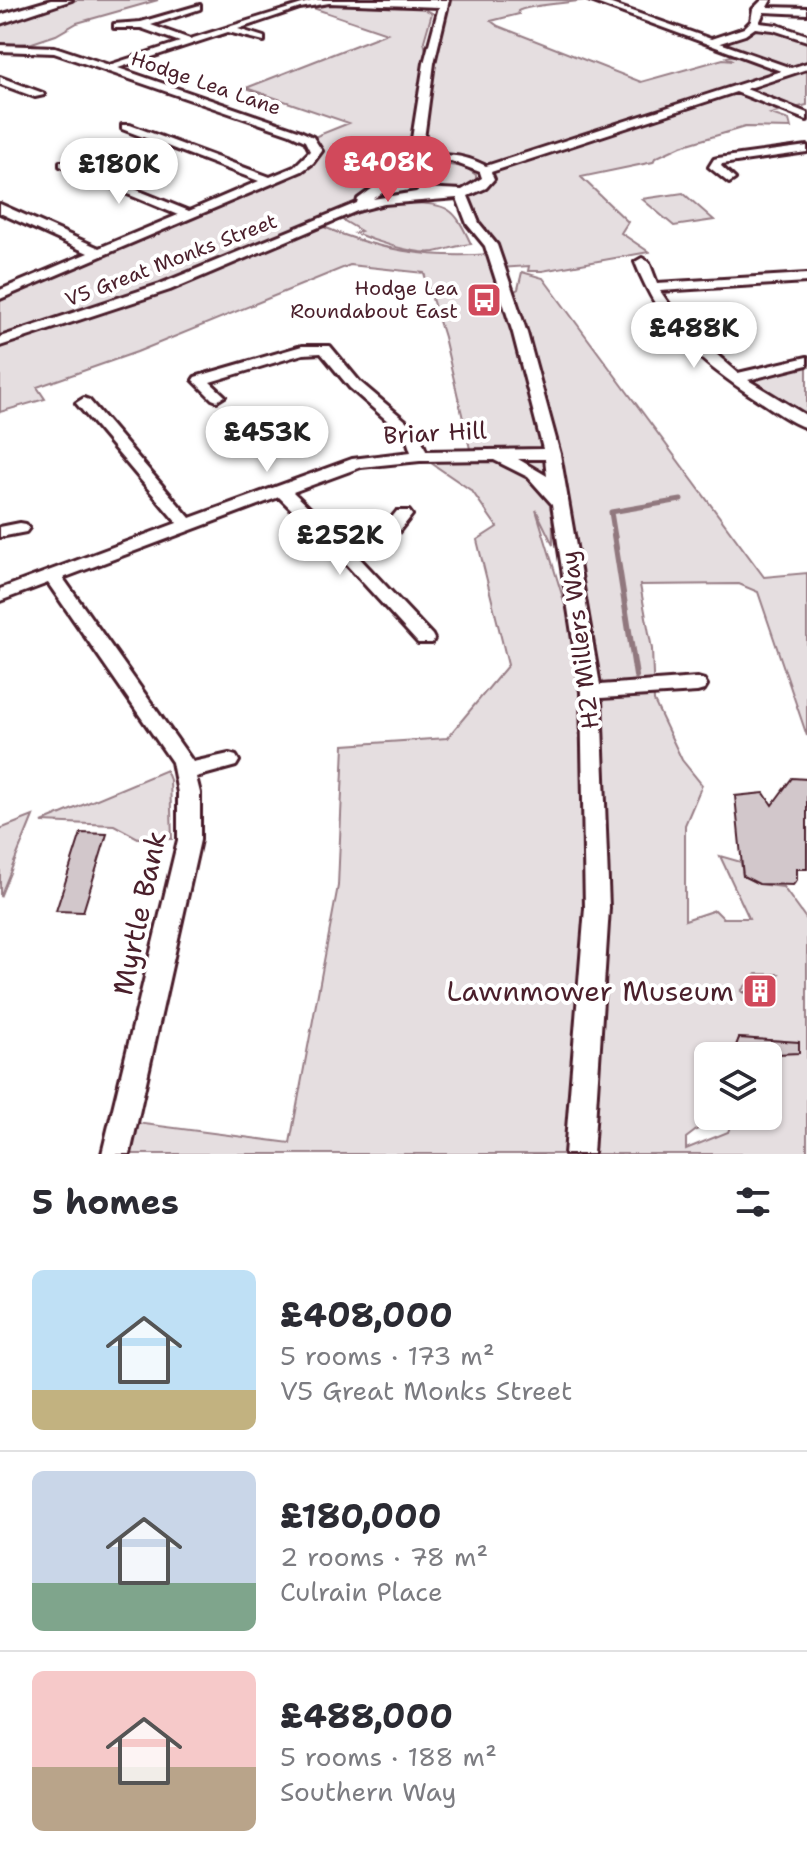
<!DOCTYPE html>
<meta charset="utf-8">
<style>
:root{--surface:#fff;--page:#f7f7f7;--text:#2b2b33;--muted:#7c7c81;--line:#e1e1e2;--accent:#d1495b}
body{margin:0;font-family:"Shantell Sans",sans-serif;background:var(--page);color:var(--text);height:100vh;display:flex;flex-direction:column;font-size:30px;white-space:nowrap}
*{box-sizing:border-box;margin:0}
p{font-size:26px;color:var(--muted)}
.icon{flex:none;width:44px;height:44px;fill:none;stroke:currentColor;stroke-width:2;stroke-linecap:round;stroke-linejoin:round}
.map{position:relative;height:1154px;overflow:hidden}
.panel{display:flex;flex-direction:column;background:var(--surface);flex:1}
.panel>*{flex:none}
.tools{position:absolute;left:694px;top:1042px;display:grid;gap:16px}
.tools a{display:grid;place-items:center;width:88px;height:88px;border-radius:12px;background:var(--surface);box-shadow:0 2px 6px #0004;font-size:40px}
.price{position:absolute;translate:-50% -68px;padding:0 18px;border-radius:28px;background:#fff;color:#222;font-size:26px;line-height:52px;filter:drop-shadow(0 2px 4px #0008)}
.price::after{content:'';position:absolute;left:50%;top:48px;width:24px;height:18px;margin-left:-12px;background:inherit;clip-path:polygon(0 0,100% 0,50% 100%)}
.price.on{background:var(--accent);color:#fff}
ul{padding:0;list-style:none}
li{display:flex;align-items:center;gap:24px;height:200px;padding:0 32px}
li+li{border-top:2px solid var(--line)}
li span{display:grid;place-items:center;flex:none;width:224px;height:160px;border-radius:12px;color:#555}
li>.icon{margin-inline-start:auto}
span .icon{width:96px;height:96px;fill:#fffc;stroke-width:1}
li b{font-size:34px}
h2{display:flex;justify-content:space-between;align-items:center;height:96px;padding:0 32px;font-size:34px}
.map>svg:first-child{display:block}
.green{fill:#e5dee0;stroke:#987e86;stroke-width:2;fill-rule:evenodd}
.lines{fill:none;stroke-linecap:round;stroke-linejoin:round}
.stream-far1{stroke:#91787e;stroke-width:5}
.stream{stroke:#91787e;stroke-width:6}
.building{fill:#d2c7cb;stroke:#4a1f2b;stroke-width:2}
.minor-casing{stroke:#4a1f2b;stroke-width:6}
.highway-casing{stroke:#4a1f2b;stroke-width:6}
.minor{fill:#fff;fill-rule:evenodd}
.highway{fill:#fff;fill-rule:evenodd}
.labels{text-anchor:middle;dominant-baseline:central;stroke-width:8;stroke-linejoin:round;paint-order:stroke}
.far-street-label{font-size:20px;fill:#4a1f2b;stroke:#fff}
.far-poi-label{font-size:20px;fill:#4a1f2b;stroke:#fff;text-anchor:end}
.street-label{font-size:24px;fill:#4a1f2b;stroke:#fff}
.near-street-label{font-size:28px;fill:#4a1f2b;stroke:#fff}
.near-poi-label{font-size:28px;fill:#4a1f2b;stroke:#fff;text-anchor:end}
</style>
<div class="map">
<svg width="807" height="1154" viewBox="0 0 807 1154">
<rect width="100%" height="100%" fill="#fff"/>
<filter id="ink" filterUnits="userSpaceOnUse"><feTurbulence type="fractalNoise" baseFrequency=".0125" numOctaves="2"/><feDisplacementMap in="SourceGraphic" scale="16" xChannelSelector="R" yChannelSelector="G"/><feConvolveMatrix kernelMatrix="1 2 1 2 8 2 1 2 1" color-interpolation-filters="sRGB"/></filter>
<g filter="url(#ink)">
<path class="green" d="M 76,0 L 158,0 L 77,23 L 56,35 L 32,43 L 0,45 L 0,23 Z
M 329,0 L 419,6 L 432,13 L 424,41 L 428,61 L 443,4 L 421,0 L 585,0 C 570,3 526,5 518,11 L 519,14 L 491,21 L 498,26 L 641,82 L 723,59 L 733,60 L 727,57 L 739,54 L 709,43 L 753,25 L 807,38 L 807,105 L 771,114 L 789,120 L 791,128 L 745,127 L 681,146 L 655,158 L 653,162 L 581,177 L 628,222 L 621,233 L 649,252 L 542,271 L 528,271 L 529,266 L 498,268 L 507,296 L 518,289 L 522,272 L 543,278 L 764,577 L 807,573 L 807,736 L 758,592 L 739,584 L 640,585 L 652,649 L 654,701 L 682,760 L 702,785 L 685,825 L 685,920 L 715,910 L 723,918 L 749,918 L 720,856 L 741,862 L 743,876 L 759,884 L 783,887 L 807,920 L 807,1154 L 122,1154 L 129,1122 L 290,1143 L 338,886 L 344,745 L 447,738 L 508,665 L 477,540 L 497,527 L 472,491 L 421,456 L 471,453 L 444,337 L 424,273 L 350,265 L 137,352 L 37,387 L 45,399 L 0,412 L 0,295 L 298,169 L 315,155 L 309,139 L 349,123 L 246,88 L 387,33 L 310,7 ZM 421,142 L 429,149 L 487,174 L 472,191 L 461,193 L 491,254 C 429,259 376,250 319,225 L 353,208 L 393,180 L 392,171 L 412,158 ZM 552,460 L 589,683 L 536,510 L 553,545 ZM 756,974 L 778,974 L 766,983 L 776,990 L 765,1004 L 741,991 ZM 739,1038 L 782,1041 L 785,1052 L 755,1056 L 768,1056 L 768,1116 L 734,1116 L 728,1132 L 686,1149 L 686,1138 L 707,1122 L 709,1116 L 708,1056 L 732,1056 Z
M 433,163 L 465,167 L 476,175 L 476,179 C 460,196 424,194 407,181 L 405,176 L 413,168 Z
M 683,193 L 714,220 L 674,226 L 642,199 Z
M 408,203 C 449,204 454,207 471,244 C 459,245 446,250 435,252 C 415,255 374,241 355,233 L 361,231 L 341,219 L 381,205 Z
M 807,365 L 807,415 L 748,380 Z
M 166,770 L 170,780 L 172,839 L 138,838 L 114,825 L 42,822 Z
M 33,816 L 0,897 L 0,829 Z"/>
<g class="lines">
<path class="stream-far1" d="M 615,537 L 611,512 L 681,500"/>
<path class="stream" d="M 614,535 L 636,676"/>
</g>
<path class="building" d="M 792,778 L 807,779 L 807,869 L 797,869 L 797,880 L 793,885 L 759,884 L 743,876 L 735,796 L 764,793 L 772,805 Z
M 81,833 L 107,834 L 83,912 L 56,911 Z
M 757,978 L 776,990 L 764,1004 L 745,992 Z
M 739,1038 L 799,1042 L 799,1053 L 732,1056 Z"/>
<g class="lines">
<defs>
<path id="minor" d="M 315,0 L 449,0 L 434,63 L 424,139 L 413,162 C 439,152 461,153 486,166 L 781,71 L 588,0 L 600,0 L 711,39 L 744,28 L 751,21 L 753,9 L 762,0 L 771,0 L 767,7 L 807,8 L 807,14 L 764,12 L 759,23 L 777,25 L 807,35 L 807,41 L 773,30 L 755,28 L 745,35 L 720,43 L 791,68 L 807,63 L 807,69 L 746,89 L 807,113 L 807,120 L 736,92 L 491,172 L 494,179 L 486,188 L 468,196 L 479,223 L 497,245 L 527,333 L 560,454 L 600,685 L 697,678 L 704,680 L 707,685 L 704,690 L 697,692 L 601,698 L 609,908 L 593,1154 L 565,1154 L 585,908 L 581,692 L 552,504 L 528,477 L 494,460 L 420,461 L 361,467 L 293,492 L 344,541 L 385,526 L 397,511 L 409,511 L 412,515 L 397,534 L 352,550 L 432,635 L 434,639 L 432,643 L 418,643 L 335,552 L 279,497 L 63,578 L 193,762 L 229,754 L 236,756 L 239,761 L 236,766 L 196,777 L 200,793 L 200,840 L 130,1154 L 102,1154 L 178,840 L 178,793 L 172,762 L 48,583 L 0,601 L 0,589 L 177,523 L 76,403 L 84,398 L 89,400 L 190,518 L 352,459 L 411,452 L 406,437 L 350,388 L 321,353 L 303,354 L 210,382 L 225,396 L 217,401 L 212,399 L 193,380 L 195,377 L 302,346 L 330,346 L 360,382 L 419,432 L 426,451 L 543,449 L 513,333 L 485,246 L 467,224 L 457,198 L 384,204 L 357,211 L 170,290 L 0,346 L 0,337 L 160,284 L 357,203 L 358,199 L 399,169 L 412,139 L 424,63 L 439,7 L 329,3 L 300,8 L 238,29 L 264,37 L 264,41 L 228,32 L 118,68 L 298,130 L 313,137 L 322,151 L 313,163 L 302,171 L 0,299 L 0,290 L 88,253 L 0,213 L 0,204 L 99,248 L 178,215 L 60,166 L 60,162 L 68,162 L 189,211 L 259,181 L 122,129 L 122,125 L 130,125 L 270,177 L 294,167 L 310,151 L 305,141 L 290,134 L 54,53 L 0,51 L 0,45 L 55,47 L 109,65 L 180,42 L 141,28 L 114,28 L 114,24 L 141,22 L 200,5 L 200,9 L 151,25 L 190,39 ZM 451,161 L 480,172 L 482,178 L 462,190 L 422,188 L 416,192 L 373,199 L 423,166 ZM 518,459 L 545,459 L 547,476 Z
M 0,77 L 43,93 L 44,95 L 35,97 L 0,84 Z
M 807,146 L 807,152 L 722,164 L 721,166 L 735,179 L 729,183 L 709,167 L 714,159 L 718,158 Z
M 642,258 L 649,262 L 657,283 L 807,274 L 807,282 L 660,291 L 685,327 L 738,373 L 807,357 L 807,365 L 748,380 L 807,416 L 807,428 C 790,423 773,409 758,400 C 698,361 662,330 635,262 Z
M 20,523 L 26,524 L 29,528 L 26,532 L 0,537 L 0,527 Z"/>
<path id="highway" d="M 51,0 L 72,0 L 0,24 L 0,15 Z"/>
</defs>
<use href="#minor" class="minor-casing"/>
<use href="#highway" class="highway-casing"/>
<use href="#minor" class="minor"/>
<use href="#highway" class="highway"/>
</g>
</g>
<defs>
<symbol id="bus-square" viewBox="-11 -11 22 22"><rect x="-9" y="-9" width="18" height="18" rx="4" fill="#d1495b" stroke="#fff"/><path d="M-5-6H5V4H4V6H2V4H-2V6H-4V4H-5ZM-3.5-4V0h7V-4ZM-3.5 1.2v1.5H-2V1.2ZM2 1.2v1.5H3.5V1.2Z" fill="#fff"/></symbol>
<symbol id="building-square" viewBox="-11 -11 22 22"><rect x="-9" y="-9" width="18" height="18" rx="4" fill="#d1495b" stroke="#fff"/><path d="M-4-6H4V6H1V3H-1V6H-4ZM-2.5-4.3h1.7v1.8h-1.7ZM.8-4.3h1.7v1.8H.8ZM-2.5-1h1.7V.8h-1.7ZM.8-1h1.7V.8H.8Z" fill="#fff"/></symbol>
</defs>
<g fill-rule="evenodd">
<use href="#bus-square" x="464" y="280" width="40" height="40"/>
<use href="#building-square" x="740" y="971" width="40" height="40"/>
</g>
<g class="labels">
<g class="far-street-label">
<text transform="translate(206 83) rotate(19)">Hodge Lea Lane</text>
<text transform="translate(171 260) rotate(-21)">V5 Great Monks Street</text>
</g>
<g class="far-poi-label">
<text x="458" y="288">Hodge Lea<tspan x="458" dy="23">Roundabout East</tspan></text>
</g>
<g class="street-label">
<text transform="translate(435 433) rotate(-3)">Briar Hill</text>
<text transform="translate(580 640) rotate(-97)">H2 Millers Way</text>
</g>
<g class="near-street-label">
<text transform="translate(139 913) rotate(-78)">Myrtle Bank</text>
</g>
<g class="near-poi-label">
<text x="734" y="991">Lawnmower Museum</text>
</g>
</g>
</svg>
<div class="tools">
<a><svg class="icon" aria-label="layers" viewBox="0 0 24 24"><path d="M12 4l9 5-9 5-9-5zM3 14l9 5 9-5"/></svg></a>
</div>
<b class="price on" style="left:388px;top:204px">£408K</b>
<b class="price" style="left:119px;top:206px">£180K</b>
<b class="price" style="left:694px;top:370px">£488K</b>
<b class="price" style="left:267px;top:474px">£453K</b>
<b class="price" style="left:340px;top:577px">£252K</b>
</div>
<section class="panel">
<h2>5 homes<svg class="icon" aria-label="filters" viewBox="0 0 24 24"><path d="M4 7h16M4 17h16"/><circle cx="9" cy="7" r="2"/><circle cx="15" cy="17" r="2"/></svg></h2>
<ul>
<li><span style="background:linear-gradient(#bfe0f5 75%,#c2b280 0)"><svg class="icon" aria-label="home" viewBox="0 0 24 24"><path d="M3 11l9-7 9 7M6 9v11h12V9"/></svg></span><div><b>£408,000</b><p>5 rooms · 173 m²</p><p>V5 Great Monks Street</p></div></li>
<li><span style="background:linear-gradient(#c9d6e8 70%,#7fa58c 0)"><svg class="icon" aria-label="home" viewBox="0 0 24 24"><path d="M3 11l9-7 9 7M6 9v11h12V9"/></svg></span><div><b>£180,000</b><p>2 rooms · 78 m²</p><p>Culrain Place</p></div></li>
<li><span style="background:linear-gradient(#f6c9c9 60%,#b9a48a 0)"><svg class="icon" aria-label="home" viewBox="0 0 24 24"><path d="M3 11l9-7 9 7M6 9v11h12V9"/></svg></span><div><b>£488,000</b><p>5 rooms · 188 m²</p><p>Southern Way</p></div></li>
</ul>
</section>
